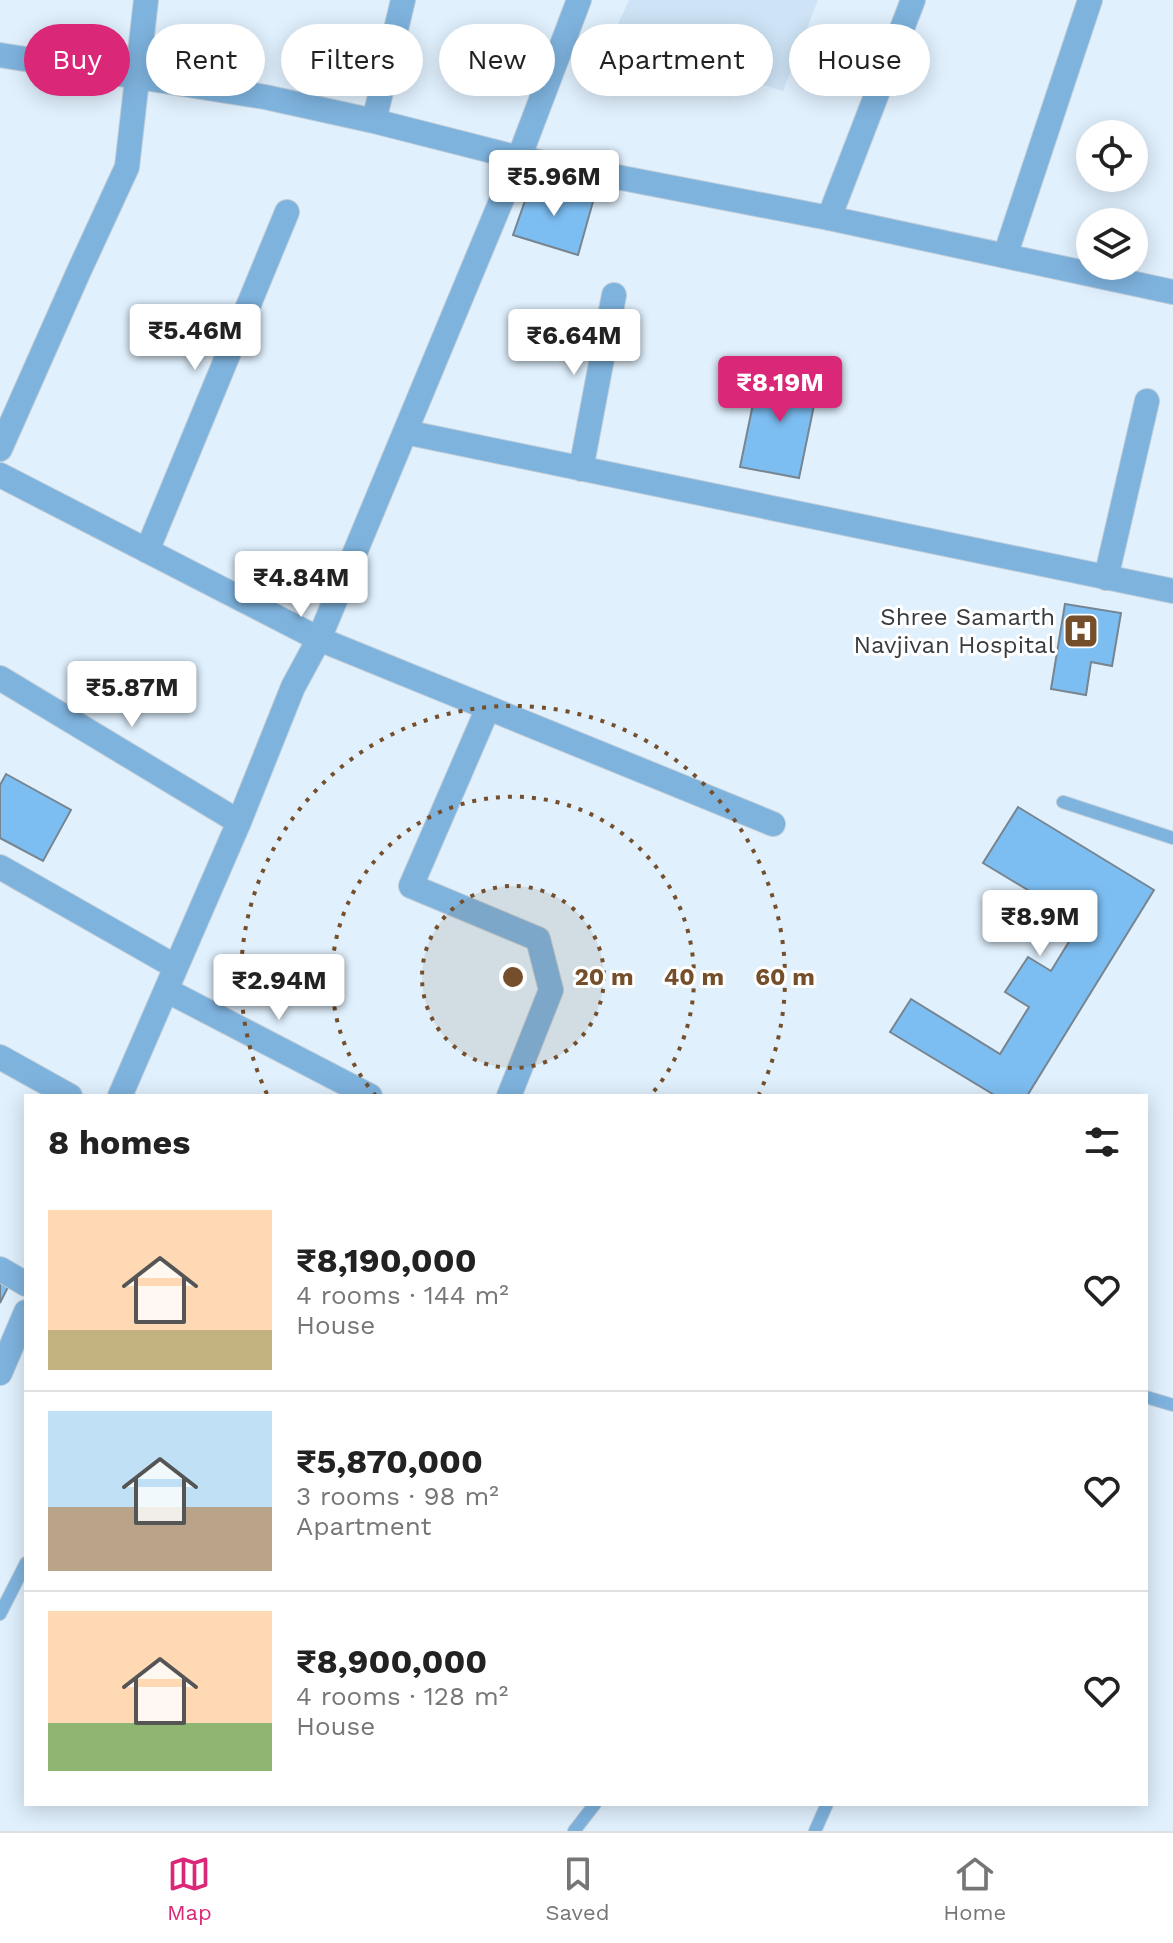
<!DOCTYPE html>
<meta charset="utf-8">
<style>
:root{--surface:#fff;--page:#f6f6f6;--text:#222;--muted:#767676;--line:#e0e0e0;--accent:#db2777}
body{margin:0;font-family:"Work Sans",sans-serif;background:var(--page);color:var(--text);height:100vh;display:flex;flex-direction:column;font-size:30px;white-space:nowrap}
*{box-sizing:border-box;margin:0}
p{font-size:26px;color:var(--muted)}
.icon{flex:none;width:44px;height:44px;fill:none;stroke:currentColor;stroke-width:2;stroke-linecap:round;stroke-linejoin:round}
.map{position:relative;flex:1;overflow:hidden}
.panel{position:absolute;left:24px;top:1094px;width:1124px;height:712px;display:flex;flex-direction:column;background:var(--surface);border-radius:0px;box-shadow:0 4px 20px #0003}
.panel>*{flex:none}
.hud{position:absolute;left:24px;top:24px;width:1126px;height:72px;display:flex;gap:16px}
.controls{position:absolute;left:1076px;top:120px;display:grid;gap:16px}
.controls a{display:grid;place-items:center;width:72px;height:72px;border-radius:50%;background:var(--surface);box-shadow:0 4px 20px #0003;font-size:40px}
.price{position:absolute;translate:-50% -68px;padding:0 18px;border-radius:8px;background:#fff;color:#222;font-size:26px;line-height:52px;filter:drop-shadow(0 2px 4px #0008)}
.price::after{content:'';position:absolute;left:50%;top:48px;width:24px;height:18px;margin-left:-12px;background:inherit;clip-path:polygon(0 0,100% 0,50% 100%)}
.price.current{background:var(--accent);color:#fff}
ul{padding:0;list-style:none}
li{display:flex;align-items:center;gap:24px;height:200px;padding:0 24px}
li+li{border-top:2px solid var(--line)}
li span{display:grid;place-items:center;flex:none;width:224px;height:160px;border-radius:0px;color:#555}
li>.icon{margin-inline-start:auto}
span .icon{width:96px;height:96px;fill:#fffc;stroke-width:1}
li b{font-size:34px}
h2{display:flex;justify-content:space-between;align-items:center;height:96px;padding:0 24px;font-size:34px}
.chip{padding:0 28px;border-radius:36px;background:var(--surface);box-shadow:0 4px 20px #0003;font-size:28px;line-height:72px}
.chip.current{background:var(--accent);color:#fff}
.dock{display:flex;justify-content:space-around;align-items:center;height:112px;border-top:2px solid var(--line);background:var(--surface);font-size:22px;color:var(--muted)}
.dock a{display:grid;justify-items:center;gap:4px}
.dock .current{color:var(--accent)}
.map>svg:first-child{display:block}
.built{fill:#cee4f6}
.building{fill:#7dbef2;stroke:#778590;stroke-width:2}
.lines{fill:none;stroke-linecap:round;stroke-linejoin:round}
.lane-casing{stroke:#beccd7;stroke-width:14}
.street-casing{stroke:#beccd7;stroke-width:26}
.lane{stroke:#7eb3de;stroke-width:12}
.street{stroke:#7eb3de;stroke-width:24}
.ring{fill:none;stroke:#754f2b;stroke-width:4;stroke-dasharray:4 8}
.labels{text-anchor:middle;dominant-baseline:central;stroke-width:6;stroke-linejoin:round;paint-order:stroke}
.poi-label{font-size:24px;fill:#363c41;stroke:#fff;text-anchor:end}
.centre{fill:#754f2b;stroke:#fff;stroke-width:4}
.ring-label{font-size:24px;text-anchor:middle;font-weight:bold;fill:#754f2b;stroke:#fff;stroke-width:6;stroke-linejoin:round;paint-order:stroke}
</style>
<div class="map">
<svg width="1173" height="1831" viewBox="0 0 1173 1831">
<rect width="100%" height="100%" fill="#e0f0fd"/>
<path class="built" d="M 629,0 L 818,0 L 783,91 L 611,39 Z"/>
<path class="building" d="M 532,181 L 594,198 L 578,255 L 513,235 Z
M 760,370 L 819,381 L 799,478 L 740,467 Z
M 1065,604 L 1121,613 L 1112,666 L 1091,662 L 1086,695 L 1051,689 Z
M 6,774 L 71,810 L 43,861 L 0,838 L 0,785 Z
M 1018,807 L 1154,890 L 1027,1096 L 996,1096 L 890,1032 L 911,999 L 1000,1054 L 1029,1007 L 1005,992 L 1028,957 L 1051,971 L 1081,922 L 983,863 Z
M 0,1278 L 10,1283 L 0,1303 Z"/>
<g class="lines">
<defs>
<path id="lane" d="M 1063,802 L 1173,838
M 1146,1397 L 1173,1405
M 0,1614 L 26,1563
M 574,1831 L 595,1804
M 815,1831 L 827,1804"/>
<path id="street" d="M 0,55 L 265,97 L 374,121 L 519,158 L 829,218 L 1173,292
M 374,121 L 403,0
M 829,218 L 913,0
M 1005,256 L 1090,0
M 405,432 L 1173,591
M 0,449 L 79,271 L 127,167 L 146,0
M 581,469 L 614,295
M 0,475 L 319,639 L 773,824
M 147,551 L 287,212
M 1106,578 L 1147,401
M 0,678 L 239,822
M 488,708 L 411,886 L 538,939 L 551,990 L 509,1096
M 0,867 L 176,967
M 166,990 L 370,1096
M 0,1057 L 70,1096
M 120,1096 L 239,822 L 293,687 L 319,639 L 519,158 L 579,0
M 0,1269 L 26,1284
M 0,1373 L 26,1312"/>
</defs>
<use href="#lane" class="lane-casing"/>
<use href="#street" class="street-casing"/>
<use href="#lane" class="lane"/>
<use href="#street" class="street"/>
</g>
<circle cx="513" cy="977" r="91" fill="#754f2b" fill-opacity=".12"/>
<g class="ring">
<circle cx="513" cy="977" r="91"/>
<path d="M376 1096A181 181 0 1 1 650 1096"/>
<path d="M267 1094A272 272 0 1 1 759 1094"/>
</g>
<defs>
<symbol id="hospital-square" viewBox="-11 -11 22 22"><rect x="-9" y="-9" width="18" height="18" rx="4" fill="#754f2b" stroke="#fff"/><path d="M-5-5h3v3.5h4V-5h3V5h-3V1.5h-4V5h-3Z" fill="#fff"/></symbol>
</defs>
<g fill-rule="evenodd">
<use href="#hospital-square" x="1061" y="611" width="40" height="40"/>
</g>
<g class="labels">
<g class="poi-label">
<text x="1055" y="617">Shree Samarth<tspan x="1055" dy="28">Navjivan Hospital</tspan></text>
</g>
</g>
<circle cx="513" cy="977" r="12" class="centre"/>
<g class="ring-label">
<text x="604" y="985">20 m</text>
<text x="694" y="985">40 m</text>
<text x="785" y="985">60 m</text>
</g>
</svg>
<div class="controls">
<a><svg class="icon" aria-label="locate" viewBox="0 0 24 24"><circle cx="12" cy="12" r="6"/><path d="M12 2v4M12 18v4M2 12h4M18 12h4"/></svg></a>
<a><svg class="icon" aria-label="layers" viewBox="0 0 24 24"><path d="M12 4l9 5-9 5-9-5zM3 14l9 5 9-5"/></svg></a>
</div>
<b class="price" style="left:554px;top:218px">₹5.96M</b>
<b class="price" style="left:195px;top:372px">₹5.46M</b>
<b class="price" style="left:574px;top:377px">₹6.64M</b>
<b class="price current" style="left:780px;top:424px">₹8.19M</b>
<b class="price" style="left:301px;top:619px">₹4.84M</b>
<b class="price" style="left:132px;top:729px">₹5.87M</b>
<b class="price" style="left:1040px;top:958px">₹8.9M</b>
<b class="price" style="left:279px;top:1022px">₹2.94M</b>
<div class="hud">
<a class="chip current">Buy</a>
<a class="chip">Rent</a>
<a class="chip">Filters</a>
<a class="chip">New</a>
<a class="chip">Apartment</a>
<a class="chip">House</a>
</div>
<section class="panel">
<h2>8 homes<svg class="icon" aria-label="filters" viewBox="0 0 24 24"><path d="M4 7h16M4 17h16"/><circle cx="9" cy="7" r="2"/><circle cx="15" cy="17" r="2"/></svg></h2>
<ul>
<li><span style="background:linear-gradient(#ffd9b3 75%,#c2b280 0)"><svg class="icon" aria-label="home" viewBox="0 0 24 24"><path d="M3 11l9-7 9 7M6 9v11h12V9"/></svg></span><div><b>₹8,190,000</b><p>4 rooms · 144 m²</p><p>House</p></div><svg class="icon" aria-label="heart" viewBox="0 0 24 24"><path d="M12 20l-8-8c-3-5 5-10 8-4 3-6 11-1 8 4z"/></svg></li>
<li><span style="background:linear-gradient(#bfe0f5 60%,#b9a48a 0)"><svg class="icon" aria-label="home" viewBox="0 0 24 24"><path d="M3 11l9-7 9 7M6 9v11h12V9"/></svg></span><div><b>₹5,870,000</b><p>3 rooms · 98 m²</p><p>Apartment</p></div><svg class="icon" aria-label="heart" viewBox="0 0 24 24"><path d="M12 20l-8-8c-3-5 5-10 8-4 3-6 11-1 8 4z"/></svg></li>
<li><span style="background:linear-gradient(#ffd9b3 70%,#8fb573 0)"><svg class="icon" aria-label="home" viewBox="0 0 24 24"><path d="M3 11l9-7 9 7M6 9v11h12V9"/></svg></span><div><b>₹8,900,000</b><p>4 rooms · 128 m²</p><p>House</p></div><svg class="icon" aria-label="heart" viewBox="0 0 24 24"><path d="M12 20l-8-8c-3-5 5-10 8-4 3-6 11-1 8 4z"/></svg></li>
</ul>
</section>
</div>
<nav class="dock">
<a class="current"><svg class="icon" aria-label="map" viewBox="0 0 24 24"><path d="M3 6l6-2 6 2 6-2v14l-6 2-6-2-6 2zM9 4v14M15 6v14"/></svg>Map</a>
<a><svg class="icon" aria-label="saved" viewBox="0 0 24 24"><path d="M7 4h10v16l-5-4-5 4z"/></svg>Saved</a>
<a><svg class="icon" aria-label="home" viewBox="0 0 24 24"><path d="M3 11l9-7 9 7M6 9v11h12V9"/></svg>Home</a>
</nav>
